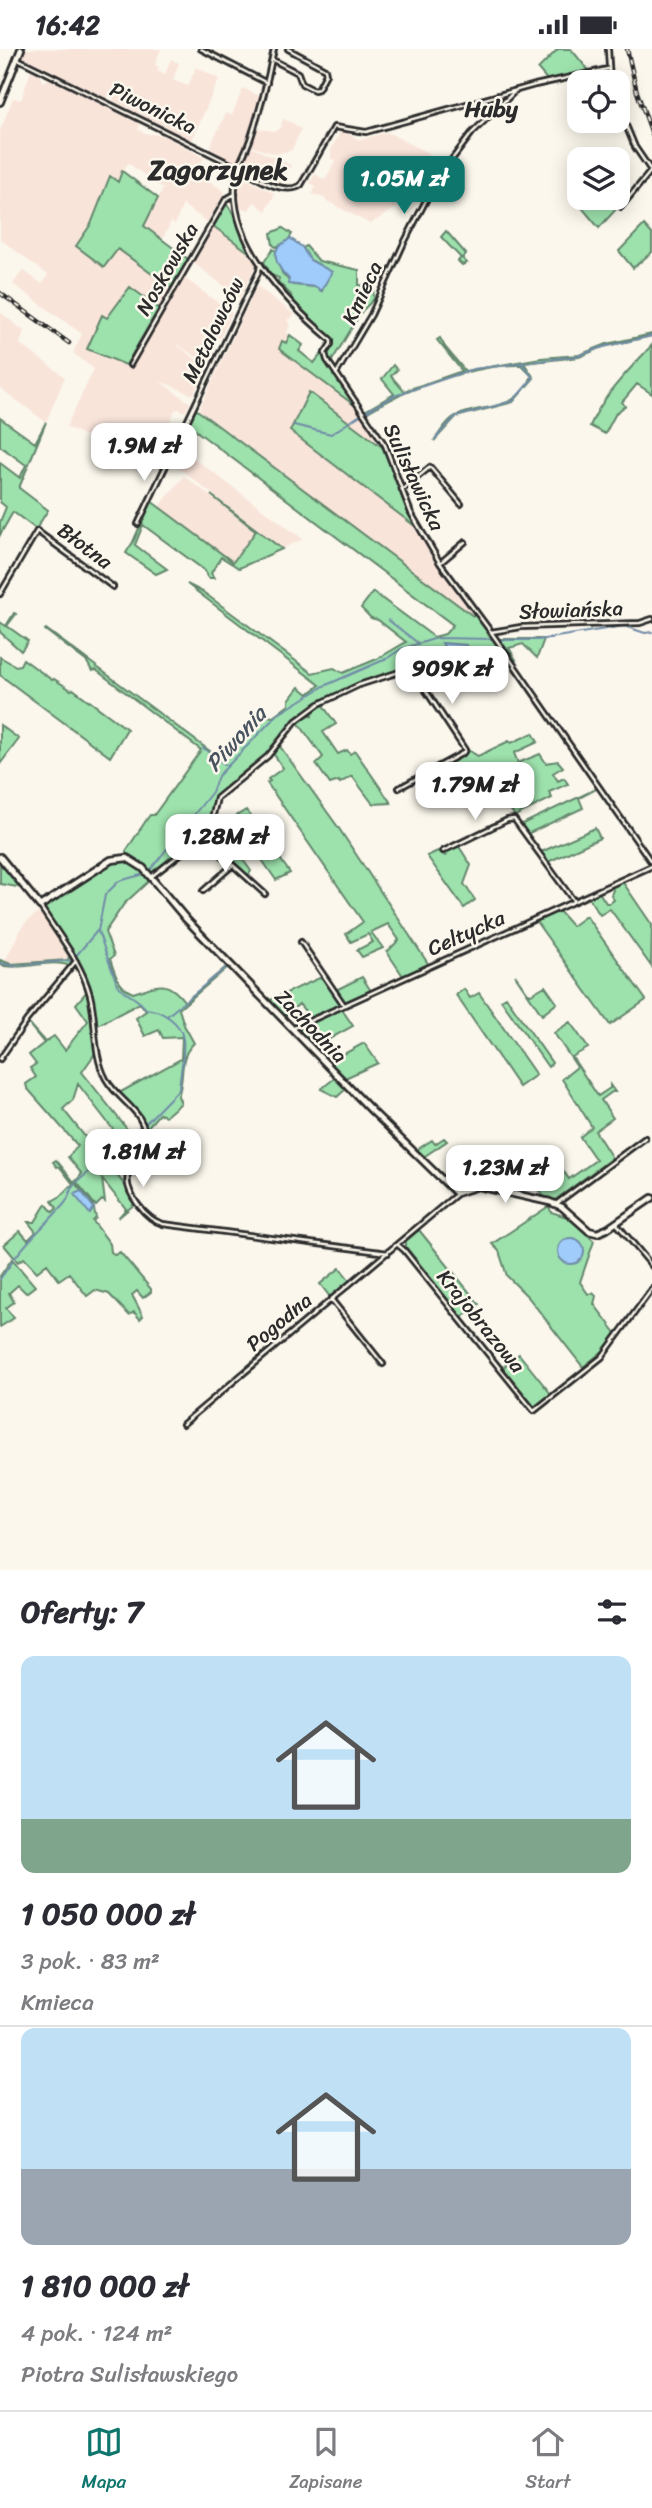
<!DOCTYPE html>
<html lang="pl">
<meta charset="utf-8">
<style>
:root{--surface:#fff;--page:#f2f2f3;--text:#2b2b33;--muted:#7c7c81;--line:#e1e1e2;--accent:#0f766e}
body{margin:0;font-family:Sriracha,sans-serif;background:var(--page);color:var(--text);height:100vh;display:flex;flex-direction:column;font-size:26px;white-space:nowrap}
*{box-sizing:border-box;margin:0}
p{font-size:23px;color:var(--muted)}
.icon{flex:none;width:38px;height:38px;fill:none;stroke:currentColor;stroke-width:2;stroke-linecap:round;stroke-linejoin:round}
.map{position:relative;height:1521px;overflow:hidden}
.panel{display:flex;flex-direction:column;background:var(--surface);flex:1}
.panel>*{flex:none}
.controls{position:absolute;left:567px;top:21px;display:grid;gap:14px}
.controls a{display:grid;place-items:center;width:63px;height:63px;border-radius:14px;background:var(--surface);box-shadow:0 4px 18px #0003;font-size:35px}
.price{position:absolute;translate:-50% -60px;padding:0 16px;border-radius:14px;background:#fff;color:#222;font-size:23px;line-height:46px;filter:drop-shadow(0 2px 4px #0008)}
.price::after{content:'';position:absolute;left:50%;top:42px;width:21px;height:16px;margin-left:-10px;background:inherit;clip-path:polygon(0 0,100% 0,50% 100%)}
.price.active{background:var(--accent);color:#fff}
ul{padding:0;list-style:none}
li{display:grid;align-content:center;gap:14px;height:371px;padding:0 21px}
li+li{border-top:2px solid var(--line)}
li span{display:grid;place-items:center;height:217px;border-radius:14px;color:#555}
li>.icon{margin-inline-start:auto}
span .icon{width:126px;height:126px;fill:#fffc;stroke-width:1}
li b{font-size:30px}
h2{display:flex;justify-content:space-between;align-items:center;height:84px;padding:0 21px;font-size:30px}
.status{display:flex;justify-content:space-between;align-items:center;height:49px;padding:0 35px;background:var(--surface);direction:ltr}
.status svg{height:19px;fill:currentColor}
.tab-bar{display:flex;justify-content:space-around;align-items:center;height:98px;border-top:2px solid var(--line);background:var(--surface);font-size:19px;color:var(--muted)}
.tab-bar a{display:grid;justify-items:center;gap:4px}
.tab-bar .active{color:var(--accent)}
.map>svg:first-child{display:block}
.built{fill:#f9e4da}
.green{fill:#9de2ad;stroke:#64866c;stroke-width:2;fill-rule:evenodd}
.water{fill:#9fccfa;stroke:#718ca7;stroke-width:2}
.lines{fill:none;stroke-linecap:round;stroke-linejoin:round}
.stream{stroke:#718ca7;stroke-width:2}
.street-casing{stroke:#2b2b2b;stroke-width:8}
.secondary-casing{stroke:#2b2b2b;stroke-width:10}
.street{stroke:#fbf7ec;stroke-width:2.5}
.secondary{stroke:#fbf7ec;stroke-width:4.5}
.rail-casing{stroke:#2b2b2b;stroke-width:4.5}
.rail{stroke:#fbf7ec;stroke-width:2;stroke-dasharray:5;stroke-linecap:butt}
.labels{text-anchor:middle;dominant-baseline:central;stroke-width:5;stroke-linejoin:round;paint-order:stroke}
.street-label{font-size:21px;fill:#2b2b2b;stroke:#fbf7ec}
.neighbourhood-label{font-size:23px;font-weight:bold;fill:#2b2b2b;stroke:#fbf7ec}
.water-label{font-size:23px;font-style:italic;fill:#48535f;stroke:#fbf7ec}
.district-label{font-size:28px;font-weight:bold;fill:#2b2b2b;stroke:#fbf7ec}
</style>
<div class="status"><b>16:42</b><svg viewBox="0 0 49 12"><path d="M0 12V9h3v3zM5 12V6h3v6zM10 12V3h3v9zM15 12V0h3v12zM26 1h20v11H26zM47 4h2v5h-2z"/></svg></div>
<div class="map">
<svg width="652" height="1521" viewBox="0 0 652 1521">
<rect width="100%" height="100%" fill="#fbf7ec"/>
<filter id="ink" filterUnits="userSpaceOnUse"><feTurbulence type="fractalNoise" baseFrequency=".0143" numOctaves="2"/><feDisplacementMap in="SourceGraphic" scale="14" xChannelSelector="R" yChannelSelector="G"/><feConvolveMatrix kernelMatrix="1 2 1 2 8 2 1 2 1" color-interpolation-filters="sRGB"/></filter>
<g filter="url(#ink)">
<path class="built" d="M 25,0 L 161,0 L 155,16 L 159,18 L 157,22 L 165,25 L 171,10 L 179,14 L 173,31 L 188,37 L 196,18 L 219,30 L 192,91 L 113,52 L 114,48 L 109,46 L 107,49 L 25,9 L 23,6 Z
M 31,21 L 41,26 L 41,31 L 44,33 L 49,30 L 140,75 L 138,80 L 144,84 L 165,87 L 204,109 L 195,122 L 225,143 L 207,173 L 183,156 L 175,175 L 171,173 L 162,191 L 144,177 L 163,140 L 128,114 L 118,133 L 111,128 L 91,176 L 76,197 L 103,218 L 118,199 L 171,239 L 159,259 L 130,238 L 107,269 L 101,266 L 88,300 L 130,318 L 183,228 L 232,264 L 220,289 L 212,286 L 203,312 L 173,293 L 206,318 L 193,346 L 160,332 L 190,354 L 185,363 L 178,360 L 175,361 L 169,375 L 171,378 L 153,418 L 66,378 L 94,320 L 73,304 L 82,285 L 13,235 L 23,221 L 42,235 L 48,226 L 0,190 L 0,82 L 13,49 L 21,51 Z
M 243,39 L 262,48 L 243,107 L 236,113 L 209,100 L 226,64 L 232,66 Z
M 283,70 L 295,75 L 295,77 L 301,80 L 292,101 L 276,105 L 250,97 L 258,80 L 275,82 L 280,79 Z
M 341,81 L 360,91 L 387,83 L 430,105 L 405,153 L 370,175 L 327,152 L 324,149 L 312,145 L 316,137 L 310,134 L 315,125 L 325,131 L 335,112 L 331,109 L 331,101 Z
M 251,98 L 291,116 L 281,134 L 247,118 L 244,113 Z
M 246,130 L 275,145 L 266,162 L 254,153 L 249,161 L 238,158 L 238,138 L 241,132 Z
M 213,177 L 250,204 L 257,214 L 240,249 L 192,213 Z
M 257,237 L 295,266 L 287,271 L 290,276 L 287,283 L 290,286 L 286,295 L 279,300 L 358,359 L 376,384 L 373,391 L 309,343 L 290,382 L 416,478 L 442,521 L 476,565 L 473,568 L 199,361 Z
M 0,263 L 24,282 L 20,295 L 65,328 L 46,373 L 0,339 Z
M 180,399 L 303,490 L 282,500 L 175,416 L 174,412 Z
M 184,427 L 257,482 L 233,514 L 159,458 Z
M 37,864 L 41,865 L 54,883 L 69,910 L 11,915 L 4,914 L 23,876 Z"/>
<path class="green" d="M 558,0 L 571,0 L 589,22 L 548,32 L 538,20 Z
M 511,45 L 486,69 L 479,62 L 487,52 Z
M 122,122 L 158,149 L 144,177 L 188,210 L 171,239 L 118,200 L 104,218 L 76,197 L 91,175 L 110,127 L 118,133 Z
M 585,149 L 613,149 L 619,157 L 599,179 L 579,155 Z
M 226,155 C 237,165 242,190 250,204 L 213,177 Z
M 644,176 L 652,185 L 652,203 L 633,219 L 619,202 Z
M 283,179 L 292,185 L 287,193 L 276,198 L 273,196 L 271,184 Z
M 446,182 L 466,205 L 462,209 L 467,214 L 462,216 L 458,212 L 461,209 L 441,188 Z
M 306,197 L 319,212 L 359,221 L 359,236 L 373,237 L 374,250 L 362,262 L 330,315 L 326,305 L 333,295 L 333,291 L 292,253 L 291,246 L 278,233 L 279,229 L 271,226 L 264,213 L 273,200 L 276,202 L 282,224 L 293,236 L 316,238 L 322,242 L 328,228 L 318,215 L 310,211 L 303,199 Z
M 130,238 L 159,259 L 126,316 L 87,300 L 102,266 L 107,269 Z
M 652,285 L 652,287 L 603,298 L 579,308 L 524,314 L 534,329 L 513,353 L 456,368 L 434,392 C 439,385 447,371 456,367 C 485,354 517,364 532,327 L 521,316 C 475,315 405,340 366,364 L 365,362 L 394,345 L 382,330 L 393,316 L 397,321 L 391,327 L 404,342 L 462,322 L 437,291 L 440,289 L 445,298 L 465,322 L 541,309 L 579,306 L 607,295 Z
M 290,286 L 303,296 L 299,302 L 314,314 L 324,302 L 328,315 L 358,359 L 279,300 L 282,292 L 286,294 Z
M 652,296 L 652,345 L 637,335 L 622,353 L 625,357 L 616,364 L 605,385 L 590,377 C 604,345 628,322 652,296 Z
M 309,343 L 386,401 L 403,451 L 416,478 L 290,382 Z
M 197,361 L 473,567 L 476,565 L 495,590 L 544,590 L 537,609 L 523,595 L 509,599 L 516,611 L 513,612 L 508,605 L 481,615 L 453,611 L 417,615 L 359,635 L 320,652 L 295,670 L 264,709 L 217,747 L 212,756 L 210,774 L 205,784 L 152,825 L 140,813 L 126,805 L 126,802 L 147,770 L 150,766 L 154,766 L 201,701 L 100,624 L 96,621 L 92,622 L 87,613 L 45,581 L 46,580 L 218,708 C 230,693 248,681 262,666 L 273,668 L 289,656 L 289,651 L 299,638 L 308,645 L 320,636 L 187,535 L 203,543 L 312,624 L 334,619 L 343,624 L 377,610 L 406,593 L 378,571 L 371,569 L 361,559 L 373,543 L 434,588 L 445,585 L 453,576 L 187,375 L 193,362 Z
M 0,369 L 35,394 L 46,373 L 19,439 L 48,461 L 36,480 L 13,463 L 0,486 L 0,473 L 6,458 L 0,453 L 0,414 L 20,429 L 26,416 L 0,397 Z
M 211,446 L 282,500 L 239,519 L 221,508 L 211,524 L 214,529 L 209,529 L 204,521 L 143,476 L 135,496 L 167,520 L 156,525 L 126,504 L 133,493 L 151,452 L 233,513 L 256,482 Z
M 14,564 L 16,565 L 7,577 L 28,592 L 21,602 L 0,583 L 0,573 L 6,577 Z
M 0,608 L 16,617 L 20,616 L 23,610 L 52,631 L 54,630 L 71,641 L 73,640 L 127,680 L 110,708 L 0,626 Z
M 322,655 L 336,675 L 323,683 L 338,705 L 347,701 L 350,705 L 355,702 L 391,754 L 373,755 L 352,727 L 340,734 L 339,732 L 330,735 L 316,715 L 323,708 L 297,672 L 308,664 L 312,667 L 312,662 Z
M 0,676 L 19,690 L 0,715 Z
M 533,684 L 538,693 L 514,704 L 518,714 L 540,705 L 546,714 L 558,712 L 563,718 L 553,724 L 558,732 L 564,729 L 568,735 L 549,743 L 552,749 L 515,767 L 485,726 L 458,744 L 440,719 L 468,703 L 468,701 L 478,707 L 509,692 L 511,694 Z
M 279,696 L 338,778 L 429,916 L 403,927 L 387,903 L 399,891 L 388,875 L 371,883 L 383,899 L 362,908 L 357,901 L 373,893 L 368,885 L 351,893 L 346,885 L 363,873 L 267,734 L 270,732 L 268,730 L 283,719 L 273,704 Z
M 598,739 L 579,749 L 583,759 L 527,785 L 520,776 Z
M 246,761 L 252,769 L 290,824 L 276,831 L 233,769 Z
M 595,779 L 600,789 L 548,813 L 541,803 Z
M 458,796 L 471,816 L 464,835 L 475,851 L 464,859 L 427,807 L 440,801 L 445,807 L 447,806 L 447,802 Z
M 236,801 L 251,822 L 248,827 L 228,808 Z
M 118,810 C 133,810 141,820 150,831 L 124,855 L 105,883 L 114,907 L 110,910 C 115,925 118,938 133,944 C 159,936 166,929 185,953 L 226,918 L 228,918 L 179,960 L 184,976 L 194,994 C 177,1010 186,1026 178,1047 L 181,1054 L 166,1067 L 159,1065 L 146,1080 L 136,1060 L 119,1044 L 181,1010 L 182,988 L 163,989 L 159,981 L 145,987 L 136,969 L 146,962 L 140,954 L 96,977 C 91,928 68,899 44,858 Z
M 0,812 L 23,839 L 0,835 Z
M 622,832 L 652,876 L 651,917 L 610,860 L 600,866 L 588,848 L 599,843 L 606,854 L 610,854 L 614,851 L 611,846 L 613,841 L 611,837 Z
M 558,861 L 572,877 L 586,867 L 646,951 L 610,976 L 535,871 Z
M 64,899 L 67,899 L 73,910 L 70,917 C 52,909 21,922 0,916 L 0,911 L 11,915 L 68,911 L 69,907 Z
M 515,926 L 528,944 L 531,945 L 545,937 L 557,954 L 542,966 Z
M 324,927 L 342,955 L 311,969 L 299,955 L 283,969 L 268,952 Z
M 362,928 L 371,942 L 345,954 L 336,941 Z
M 464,940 L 470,949 L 479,944 L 536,1026 L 519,1038 L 456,946 Z
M 87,942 L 96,1003 L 82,1023 L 131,1085 L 141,1077 C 154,1114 111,1115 136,1154 L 118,1169 L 126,1160 L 102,1130 L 105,1153 L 102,1151 L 96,1157 L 76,1132 L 82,1125 L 68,1108 L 78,1097 L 27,1039 L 26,1035 L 36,1028 L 30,1019 L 36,1015 L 29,1006 L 44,994 L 27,973 L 45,993 L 54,987 L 65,1001 L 88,972 L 76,955 ZM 78,1035 L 122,1092 L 102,1109 L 63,1060 L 73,1051 ZM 124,1094 L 135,1109 L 127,1122 L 124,1135 L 106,1113 L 115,1104 L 113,1102 Z
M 506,948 L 552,1014 L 548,1018 L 501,951 Z
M 341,959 L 353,977 L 313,999 L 296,981 Z
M 570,973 L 588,999 L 572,1008 L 598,1047 L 610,1039 L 610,1036 L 615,1043 L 612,1043 L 601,1051 L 613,1069 L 595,1082 L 612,1109 L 555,1151 L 544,1148 L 524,1119 L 549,1101 L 569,1130 L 596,1111 L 580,1088 L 592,1078 L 562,1030 L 577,1018 L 554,984 Z
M 364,994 L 378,1014 L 343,1030 L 329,1013 Z
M 336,1028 L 347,1039 L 337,1048 L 321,1040 Z
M 444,1089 L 447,1092 L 425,1107 L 425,1111 L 412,1100 L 418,1100 L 432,1091 L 435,1095 Z
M 56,1111 L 93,1156 L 96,1169 L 93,1172 L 110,1195 L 111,1203 L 115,1206 L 120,1203 L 151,1240 L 151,1243 L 143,1249 L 137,1242 L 132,1246 L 143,1267 L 140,1270 L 134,1263 L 129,1266 L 109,1245 L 95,1241 L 87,1247 L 69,1224 L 59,1231 L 47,1215 L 37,1223 L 24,1209 L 18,1213 L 4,1196 L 20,1182 L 28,1191 L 36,1183 L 28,1173 L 35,1173 L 46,1155 L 53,1163 L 57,1159 L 52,1152 L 61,1147 L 73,1135 L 59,1117 L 57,1118 L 53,1113 Z
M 549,1157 L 551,1163 L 570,1169 L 594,1192 L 580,1233 L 588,1245 L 593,1244 L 596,1247 L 594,1255 L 616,1284 L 603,1302 L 583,1318 L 528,1248 L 507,1227 L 499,1202 L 492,1195 Z
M 419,1181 L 479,1255 L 462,1268 L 406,1198 L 406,1192 Z
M 12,1210 L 35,1237 L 26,1244 L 18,1236 L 9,1244 L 14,1253 L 6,1259 L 14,1269 L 0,1278 L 0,1227 Z
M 340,1219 L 351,1233 L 331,1249 L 320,1235 Z
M 519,1305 L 551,1345 L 536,1357 L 533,1357 L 502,1319 Z"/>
<path class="water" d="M 290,189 L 302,198 L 310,211 L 332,223 L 321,242 L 316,238 L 288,235 L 289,230 C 282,224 272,210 277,200 C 280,195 287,193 290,189 Z
M 442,594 L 466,596 L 468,609 L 449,606 Z
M 81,1142 L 94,1159 L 90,1165 L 74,1145 Z
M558 1202a13 13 0 1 1 26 0a13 13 0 1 1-26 0Z"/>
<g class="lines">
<path class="stream" d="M 365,363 L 394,347 L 473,320 L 578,307 L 603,298 L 652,287
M 294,376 L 331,385 L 362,365
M 435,390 L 455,368 L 513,352 L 533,329 L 522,315
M 388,571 L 418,594
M 498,591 L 538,591 L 624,577 L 645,584 L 652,583
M 203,699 L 227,717
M 75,908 L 97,882
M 0,914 L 14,917 L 73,911
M 167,967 L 228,917
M 144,1076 L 179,1040 C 180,1024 185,1006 183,990 C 181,973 161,961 146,960 C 138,948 124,946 117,935 L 98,882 L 105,846 L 119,832 L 141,826 L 151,820 L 212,743 L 218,727 L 277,666 L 324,637 L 386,610 L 401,600 L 437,589 L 494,590
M 77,1133 L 142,1078
M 15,1209 C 29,1189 49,1173 65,1154 C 70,1148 69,1141 75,1135
M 0,1230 L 13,1212"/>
<defs>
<path id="street" d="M 201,0 L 267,34
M 274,0 C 268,30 261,59 251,88 C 247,101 238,115 236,127 C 225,191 287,254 331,291 L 331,295 L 325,304 L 327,311 L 385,396 L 411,464 L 440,514 L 491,583 L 652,814
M 608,0 L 610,33
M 18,10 L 239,119 C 254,127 284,148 301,136 L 334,78 L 366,83 L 535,36 L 608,20
M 273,11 L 298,24 L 302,35 L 314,41 L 318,40 L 326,25 L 325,20 L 288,0
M 618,57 L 635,98 L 652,123
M 621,158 L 650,123
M 130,316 L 226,150 L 235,145
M 336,325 L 371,266 L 403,196 L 437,130 L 472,84 L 515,42
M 402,441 L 430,418 L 461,455
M 138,475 L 259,222 L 260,216
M 440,514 L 465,493
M 0,545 L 37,482 L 113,538
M 491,583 L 521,578 L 640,574 L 652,570
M 399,739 L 463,704 L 465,701 L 411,619
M 202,788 L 265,845
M 443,802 L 507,771 L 514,770 L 573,851
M 151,828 L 202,788 L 210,778 L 217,749 L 268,707 L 296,672 L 319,655 L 359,636 L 418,617 L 448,613 L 482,617 L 508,607
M 203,842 L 233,816
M 40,857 C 58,886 81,912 90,946 C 97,973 92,1004 106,1030 C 121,1056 147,1060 146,1097 C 142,1108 131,1115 128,1126 C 124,1144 147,1171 163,1175 L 388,1204
M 301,893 L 344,956
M 292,980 L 652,817
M 0,1010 L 27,971 L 76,912
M 556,1155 L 645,1089
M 616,1174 L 652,1217
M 398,1196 L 404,1201 L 534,1362 L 602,1308 L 652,1240
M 331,1250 L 383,1315
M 183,1375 L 458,1144"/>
<path id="secondary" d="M 0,53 L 21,0
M 0,808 L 40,857 L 111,811 L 127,809 L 143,819 L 186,870 L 372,1062 L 456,1144 L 478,1137 L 550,1153 L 562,1158 L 589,1182 L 597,1184 L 607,1180 L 652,1149"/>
</defs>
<use href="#street" class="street-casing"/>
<use href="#secondary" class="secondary-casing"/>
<use href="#street" class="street"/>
<use href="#secondary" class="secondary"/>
<defs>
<path id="rail" d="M 627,0 L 637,43 L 652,85
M 0,244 L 69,294"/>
</defs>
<use href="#rail" class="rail-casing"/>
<use href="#rail" class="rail"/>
</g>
</g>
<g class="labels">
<g class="street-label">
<text transform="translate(153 59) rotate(26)">Piwonicka</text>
<text transform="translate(167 220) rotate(-60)">Noskowska</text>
<text transform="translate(362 244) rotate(-65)">Kmieca</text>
<text transform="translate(213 281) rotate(-64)">Metalowców</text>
<text transform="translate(414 428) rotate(65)">Sulisławicka</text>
<text transform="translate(85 497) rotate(37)">Błotna</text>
<text transform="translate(571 561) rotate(-2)">Słowiańska</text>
<text transform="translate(466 884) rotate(-24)">Celtycka</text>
<text transform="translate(311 977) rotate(46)">Zachodnia</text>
<text transform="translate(481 1272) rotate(51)">Krajobrazowa</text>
<text transform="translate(279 1273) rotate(-40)">Pogodna</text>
</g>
<g class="neighbourhood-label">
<text x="491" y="60">Huby</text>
</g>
<g class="water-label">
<text transform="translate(236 690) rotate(-48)">Piwonia</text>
</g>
<g class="district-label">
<text x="218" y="120">Zagorzynek</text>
</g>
</g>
</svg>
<div class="controls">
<a><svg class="icon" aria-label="locate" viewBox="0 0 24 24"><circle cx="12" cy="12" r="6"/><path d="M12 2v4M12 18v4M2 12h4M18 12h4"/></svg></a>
<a><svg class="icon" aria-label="layers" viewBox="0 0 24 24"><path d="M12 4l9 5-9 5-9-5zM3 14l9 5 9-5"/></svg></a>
</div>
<b class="price active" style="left:404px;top:167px">1.05M zł</b>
<b class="price" style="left:144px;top:434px">1.9M zł</b>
<b class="price" style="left:452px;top:657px">909K zł</b>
<b class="price" style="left:475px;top:773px">1.79M zł</b>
<b class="price" style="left:225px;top:825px">1.28M zł</b>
<b class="price" style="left:143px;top:1140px">1.81M zł</b>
<b class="price" style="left:505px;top:1156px">1.23M zł</b>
</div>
<section class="panel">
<h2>Oferty: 7<svg class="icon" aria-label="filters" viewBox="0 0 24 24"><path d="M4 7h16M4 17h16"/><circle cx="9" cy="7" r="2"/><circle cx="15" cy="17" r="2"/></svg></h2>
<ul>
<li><span style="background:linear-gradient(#bfe0f5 75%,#7fa58c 0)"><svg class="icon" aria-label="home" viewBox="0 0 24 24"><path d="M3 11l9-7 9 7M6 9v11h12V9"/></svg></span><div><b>1 050 000 zł</b><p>3 pok. · 83 m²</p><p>Kmieca</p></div></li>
<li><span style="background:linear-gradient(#bfe0f5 65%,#9aa5b1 0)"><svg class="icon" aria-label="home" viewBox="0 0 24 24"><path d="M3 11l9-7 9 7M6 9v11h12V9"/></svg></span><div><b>1 810 000 zł</b><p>4 pok. · 124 m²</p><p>Piotra Sulisławskiego</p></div></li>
</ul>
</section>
<nav class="tab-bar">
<a class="active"><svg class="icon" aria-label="map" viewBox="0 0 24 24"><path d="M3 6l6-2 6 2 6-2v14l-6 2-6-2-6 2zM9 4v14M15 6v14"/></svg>Mapa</a>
<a><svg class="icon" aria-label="saved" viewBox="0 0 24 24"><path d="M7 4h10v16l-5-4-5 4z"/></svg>Zapisane</a>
<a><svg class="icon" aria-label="home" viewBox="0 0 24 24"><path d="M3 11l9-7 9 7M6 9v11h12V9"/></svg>Start</a>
</nav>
